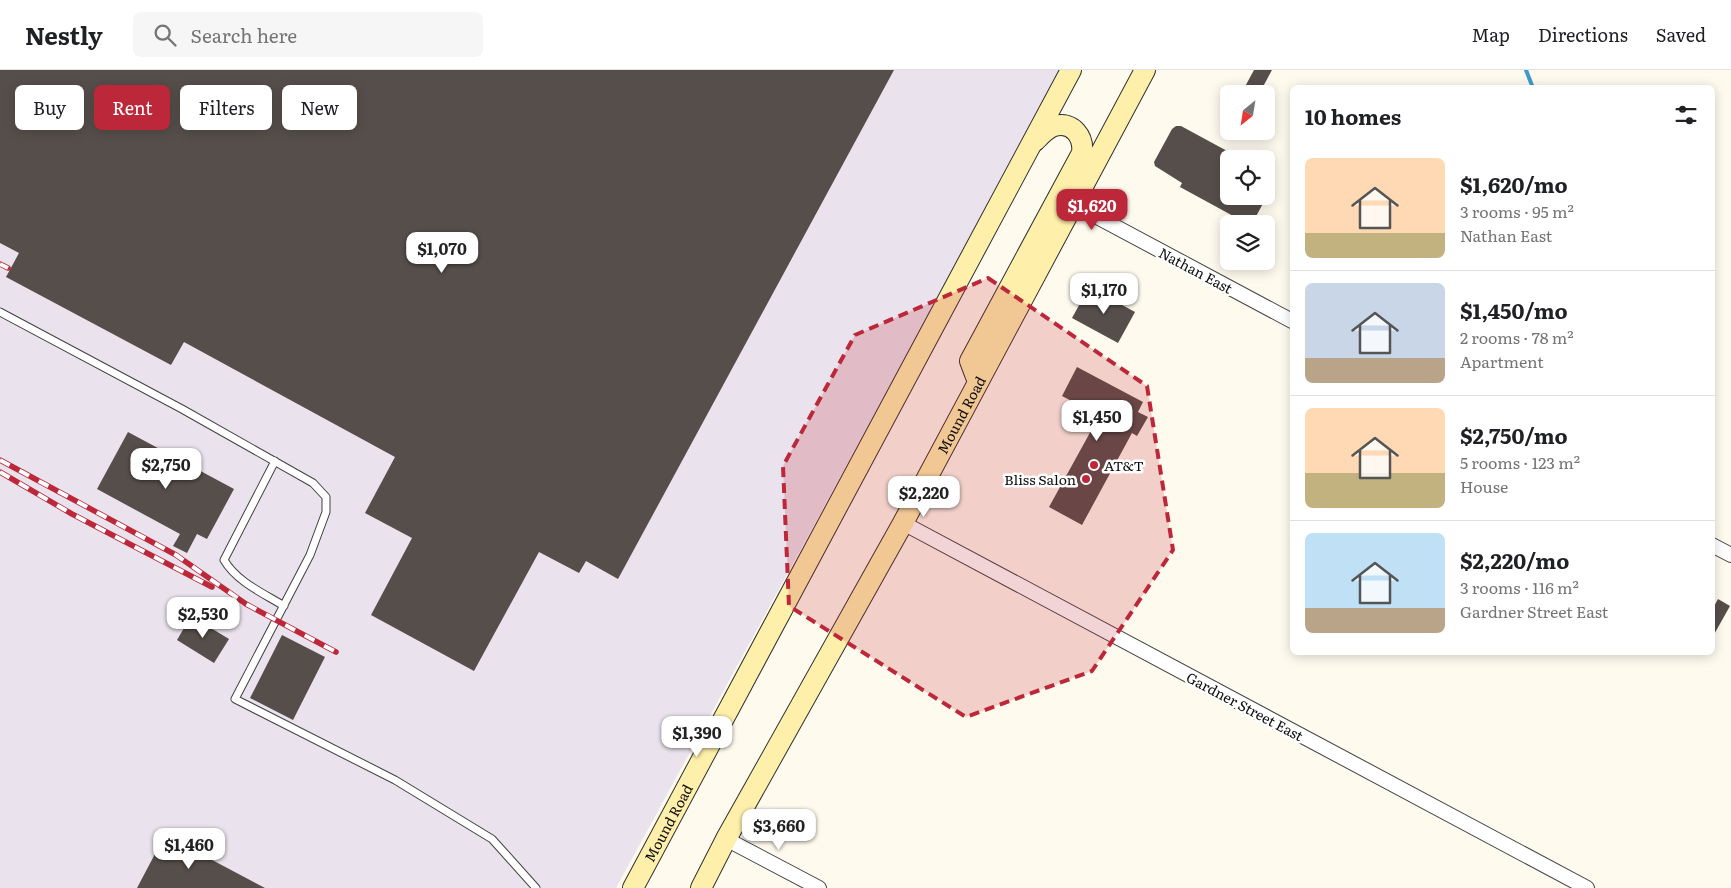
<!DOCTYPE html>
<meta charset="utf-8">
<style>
:root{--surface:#fff;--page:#f6f6f6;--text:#202124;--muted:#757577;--line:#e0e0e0;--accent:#bc2739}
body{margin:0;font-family:Literata,serif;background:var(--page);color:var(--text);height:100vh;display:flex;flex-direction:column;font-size:19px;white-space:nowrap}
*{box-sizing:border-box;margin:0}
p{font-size:16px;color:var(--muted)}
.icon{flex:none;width:28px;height:28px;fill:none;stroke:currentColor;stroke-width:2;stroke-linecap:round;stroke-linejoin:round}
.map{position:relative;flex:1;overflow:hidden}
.drawer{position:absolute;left:1290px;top:15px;width:425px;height:570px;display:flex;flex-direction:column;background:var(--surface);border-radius:8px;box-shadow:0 2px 12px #0003}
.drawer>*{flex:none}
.banner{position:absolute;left:15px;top:15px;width:475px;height:45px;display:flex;gap:10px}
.needle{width:32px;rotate:210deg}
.fabs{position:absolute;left:1220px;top:15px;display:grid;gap:10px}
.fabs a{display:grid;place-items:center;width:55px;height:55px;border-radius:8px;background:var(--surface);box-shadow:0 2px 12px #0003;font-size:25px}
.price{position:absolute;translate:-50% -42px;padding:0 11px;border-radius:10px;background:#fff;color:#222;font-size:16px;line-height:32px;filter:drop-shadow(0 1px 2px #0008)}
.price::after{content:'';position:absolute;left:50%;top:30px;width:15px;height:11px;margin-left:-8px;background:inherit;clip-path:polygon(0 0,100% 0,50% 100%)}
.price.selected{background:var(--accent);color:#fff}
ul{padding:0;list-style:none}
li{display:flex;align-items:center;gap:15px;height:125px;padding:0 15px}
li+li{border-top:1px solid var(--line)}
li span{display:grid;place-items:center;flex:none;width:140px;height:100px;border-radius:8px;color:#555}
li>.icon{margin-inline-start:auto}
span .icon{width:60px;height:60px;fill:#fffc;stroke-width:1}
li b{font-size:21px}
h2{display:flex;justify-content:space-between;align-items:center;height:60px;padding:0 15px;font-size:21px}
.pill{padding:0 18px;border-radius:8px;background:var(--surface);box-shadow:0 2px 12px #0003;font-size:18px;line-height:45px}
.pill.selected{background:var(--accent);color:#fff}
header{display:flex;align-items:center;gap:30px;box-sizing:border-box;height:70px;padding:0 25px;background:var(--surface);border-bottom:1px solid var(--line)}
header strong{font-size:24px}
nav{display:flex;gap:28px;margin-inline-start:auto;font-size:18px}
.search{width:350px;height:45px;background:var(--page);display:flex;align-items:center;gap:12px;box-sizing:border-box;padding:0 18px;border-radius:8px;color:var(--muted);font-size:19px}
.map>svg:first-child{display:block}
.industrial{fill:#eae2ec}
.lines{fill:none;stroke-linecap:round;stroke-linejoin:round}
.stream{stroke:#3c9ccc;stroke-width:4}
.building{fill:#564e4a}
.lane-casing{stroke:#414141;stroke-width:9}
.street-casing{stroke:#414141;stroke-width:16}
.secondary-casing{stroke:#303030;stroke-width:22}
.path{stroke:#303030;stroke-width:2.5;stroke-dasharray:5 2.5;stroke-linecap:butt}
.lane{stroke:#fff;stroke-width:7}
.street{stroke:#fff;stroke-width:14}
.secondary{stroke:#feefaa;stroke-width:20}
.rail-casing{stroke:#bc2739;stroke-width:5.5}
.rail{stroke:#fff;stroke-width:4;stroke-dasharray:11;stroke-linecap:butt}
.marked{fill:#bc2739;fill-opacity:0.2;stroke:#bc2739;stroke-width:4;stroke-dasharray:10 6;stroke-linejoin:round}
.poi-dot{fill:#bc2739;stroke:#fff;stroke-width:2}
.labels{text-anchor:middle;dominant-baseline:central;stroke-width:5;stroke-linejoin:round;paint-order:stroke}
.street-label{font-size:14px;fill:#0e0e0e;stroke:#fff}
.poi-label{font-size:14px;fill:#0e0e0e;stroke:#fff;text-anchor:start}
</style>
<header>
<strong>Nestly</strong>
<div class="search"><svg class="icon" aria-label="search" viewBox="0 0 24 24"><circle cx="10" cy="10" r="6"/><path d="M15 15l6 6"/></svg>Search here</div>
<nav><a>Map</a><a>Directions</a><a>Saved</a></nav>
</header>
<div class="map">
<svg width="1731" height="818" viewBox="0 0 1731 818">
<rect width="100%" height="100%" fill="#fffaee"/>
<path class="industrial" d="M 0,0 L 1062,0 L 616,818 L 0,818 Z"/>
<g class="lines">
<path class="stream" d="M 1526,0 L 1533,18"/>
</g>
<path class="building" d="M 0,0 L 894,0 L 618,509 L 586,491 L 579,503 L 539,482 L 474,601 L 371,545 L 412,468 L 365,443 L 395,387 L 184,272 L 171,295 L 6,207 L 19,183 L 0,173 Z
M 1254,0 L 1272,0 L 1259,24 L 1241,24 Z
M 1176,56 L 1181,56 L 1229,82 L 1229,126 L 1267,126 L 1253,152 L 1246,153 L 1180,117 L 1182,113 L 1155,96 L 1154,92 L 1172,59 Z
M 1089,217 L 1135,242 L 1118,273 L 1072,248 Z
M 1077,297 L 1143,332 L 1138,342 L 1148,347 L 1137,366 L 1132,363 L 1082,455 L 1049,437 L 1092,359 L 1110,351 L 1062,326 Z
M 128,362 L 234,419 L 207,469 L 197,464 L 187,483 L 173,476 L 180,464 L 97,419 Z
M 1718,529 L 1730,536 L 1712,568 L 1712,540 Z
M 191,546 L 229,569 L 214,593 L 177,570 Z
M 282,565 L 325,587 L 293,650 L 250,628 Z
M 165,765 L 265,818 L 137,818 Z"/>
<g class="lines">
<defs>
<path id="lane" d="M 0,242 L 182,339 L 313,413 L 326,427 L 326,442 L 310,485 L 235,629 L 395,710 L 492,769 L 536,818
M 275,391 L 224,490 C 237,512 263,523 284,536"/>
<path id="street" d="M 1073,134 L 1292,251
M 903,453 L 1587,818
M 1712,475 L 1731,485
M 726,769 L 819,818"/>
<g id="secondary">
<path d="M 978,312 L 970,291 L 1082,83 C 1084,67 1073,51 1054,56 C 1046,59 1041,65 1035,71"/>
<path id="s1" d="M 633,818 L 1071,0"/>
<path id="s2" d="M 701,818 L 726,769 L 903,453 L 1145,0"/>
</g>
</defs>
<use href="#lane" class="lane-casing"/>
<use href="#street" class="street-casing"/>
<use href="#secondary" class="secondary-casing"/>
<path class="path" d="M 1078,351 L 1095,346"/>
<use href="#lane" class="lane"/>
<use href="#street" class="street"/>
<use href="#secondary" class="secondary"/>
<defs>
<path id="rail" d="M 0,194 L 8,198
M 0,390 L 176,485 L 246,534 L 336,582
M 0,402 L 72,444 L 212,517"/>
</defs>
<use href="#rail" class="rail-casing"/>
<use href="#rail" class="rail"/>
</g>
<path class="marked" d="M 988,208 L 1147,316 L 1173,480 L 1092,601 L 966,647 L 789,536 L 783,396 L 855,265 Z"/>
<g class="poi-dot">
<circle cx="1094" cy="395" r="5"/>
<circle cx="1086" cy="409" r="5"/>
</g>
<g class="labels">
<g class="street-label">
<text transform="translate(1196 200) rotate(28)">Nathan East</text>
<text stroke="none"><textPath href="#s2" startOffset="540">Mound Road</textPath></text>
<text transform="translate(1245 636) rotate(28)">Gardner Street East</text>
<text stroke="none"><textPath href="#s1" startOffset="74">Mound Road</textPath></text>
</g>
<g class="poi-label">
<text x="1104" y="395">AT&amp;T</text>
<text x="1076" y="409" text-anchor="end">Bliss Salon</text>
</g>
</g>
</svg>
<div class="fabs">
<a><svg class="needle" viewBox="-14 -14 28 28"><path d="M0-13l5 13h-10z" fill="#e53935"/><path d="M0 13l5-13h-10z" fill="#757577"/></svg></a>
<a><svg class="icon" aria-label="locate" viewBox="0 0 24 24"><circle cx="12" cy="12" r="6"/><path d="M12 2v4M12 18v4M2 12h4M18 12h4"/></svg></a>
<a><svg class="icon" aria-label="layers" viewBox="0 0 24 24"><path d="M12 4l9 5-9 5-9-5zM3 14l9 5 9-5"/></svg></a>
</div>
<b class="price selected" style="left:1092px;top:161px">$1,620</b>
<b class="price" style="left:442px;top:204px">$1,070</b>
<b class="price" style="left:1104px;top:245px">$1,170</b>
<b class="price" style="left:1097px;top:372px">$1,450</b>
<b class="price" style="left:166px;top:420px">$2,750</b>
<b class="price" style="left:924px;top:448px">$2,220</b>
<b class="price" style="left:203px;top:569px">$2,530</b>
<b class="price" style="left:697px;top:688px">$1,390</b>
<b class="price" style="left:779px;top:781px">$3,660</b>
<b class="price" style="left:189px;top:800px">$1,460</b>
<div class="banner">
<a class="pill">Buy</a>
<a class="pill selected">Rent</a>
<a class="pill">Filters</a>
<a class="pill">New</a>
</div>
<section class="drawer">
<h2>10 homes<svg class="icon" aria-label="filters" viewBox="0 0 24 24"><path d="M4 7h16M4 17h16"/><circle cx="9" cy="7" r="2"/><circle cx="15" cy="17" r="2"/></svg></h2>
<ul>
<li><span style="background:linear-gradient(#ffd9b3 75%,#c2b280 0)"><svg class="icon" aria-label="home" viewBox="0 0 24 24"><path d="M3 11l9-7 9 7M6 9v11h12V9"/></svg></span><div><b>$1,620/mo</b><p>3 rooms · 95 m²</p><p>Nathan East</p></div></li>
<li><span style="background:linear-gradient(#c9d6e8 75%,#b9a48a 0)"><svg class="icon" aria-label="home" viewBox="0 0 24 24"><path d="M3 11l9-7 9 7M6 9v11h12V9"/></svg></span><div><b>$1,450/mo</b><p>2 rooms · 78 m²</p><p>Apartment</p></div></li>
<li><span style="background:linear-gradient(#ffd9b3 65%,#c2b280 0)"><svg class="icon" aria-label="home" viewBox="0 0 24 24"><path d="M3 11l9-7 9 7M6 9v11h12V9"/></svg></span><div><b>$2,750/mo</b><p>5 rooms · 123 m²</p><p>House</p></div></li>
<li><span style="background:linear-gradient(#bfe0f5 75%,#b9a48a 0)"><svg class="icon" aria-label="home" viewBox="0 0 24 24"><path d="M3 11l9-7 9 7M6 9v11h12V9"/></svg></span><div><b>$2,220/mo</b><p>3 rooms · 116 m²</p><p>Gardner Street East</p></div></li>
</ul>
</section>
</div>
